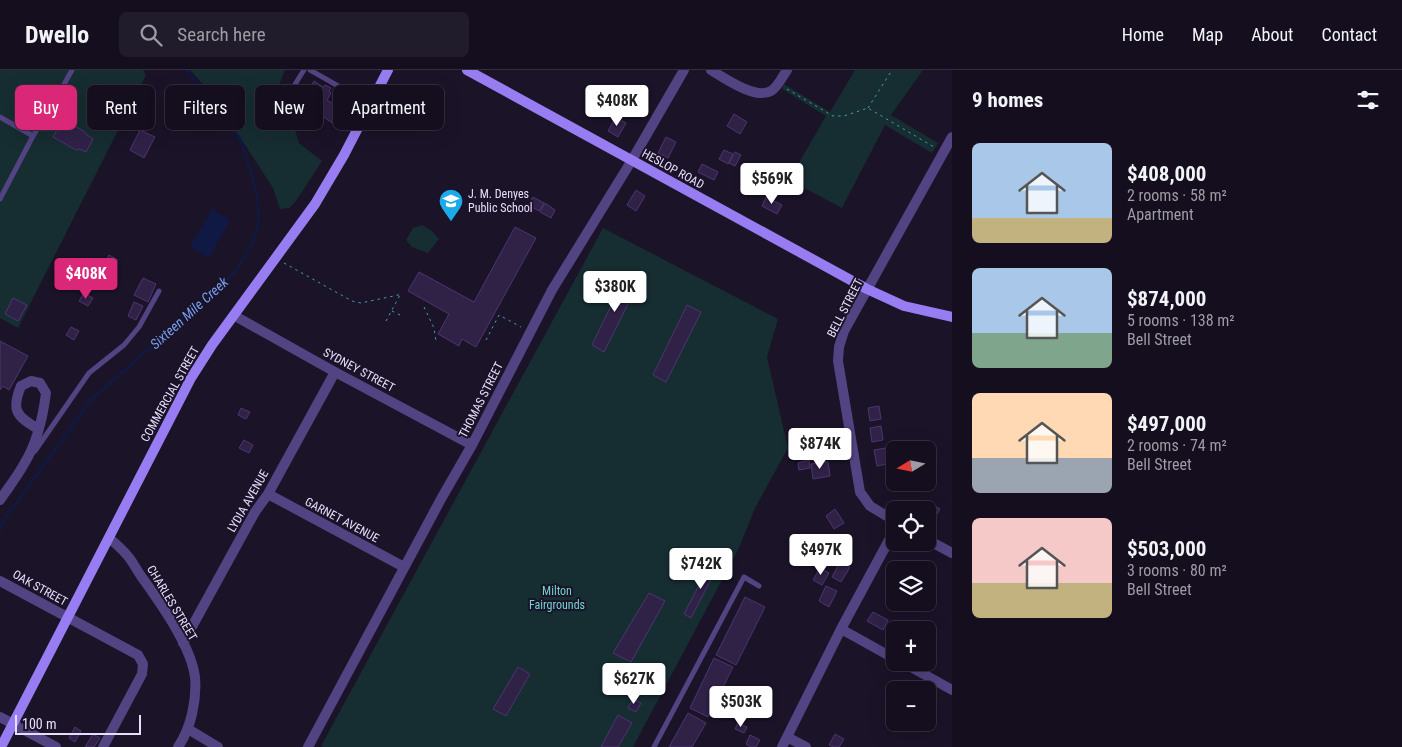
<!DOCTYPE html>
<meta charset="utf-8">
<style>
:root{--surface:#140e1e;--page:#211c2b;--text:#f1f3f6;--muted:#9d9ca4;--line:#332e3c;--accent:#db2777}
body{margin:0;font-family:"Roboto Condensed",sans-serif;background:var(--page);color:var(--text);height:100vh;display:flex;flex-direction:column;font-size:19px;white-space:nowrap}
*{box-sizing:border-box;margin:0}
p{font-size:16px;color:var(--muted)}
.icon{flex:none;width:28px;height:28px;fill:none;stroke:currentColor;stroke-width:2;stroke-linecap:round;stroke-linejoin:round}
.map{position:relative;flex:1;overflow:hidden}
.panel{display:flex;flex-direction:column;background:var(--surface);width:450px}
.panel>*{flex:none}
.hud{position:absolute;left:15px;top:15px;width:475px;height:45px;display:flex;gap:10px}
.needle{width:32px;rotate:260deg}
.fabs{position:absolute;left:886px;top:371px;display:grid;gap:10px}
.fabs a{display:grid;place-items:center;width:50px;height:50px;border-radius:8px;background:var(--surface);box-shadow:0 5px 20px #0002,0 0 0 1px var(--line);font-size:25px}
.scale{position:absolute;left:15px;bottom:12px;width:126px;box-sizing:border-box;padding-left:5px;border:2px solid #e7ddfc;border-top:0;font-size:14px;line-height:18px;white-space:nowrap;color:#e7ddfc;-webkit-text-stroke:4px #1b1328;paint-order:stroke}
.price{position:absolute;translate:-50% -42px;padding:0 11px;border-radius:5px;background:#fff;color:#222;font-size:16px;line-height:32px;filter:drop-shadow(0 1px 2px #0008)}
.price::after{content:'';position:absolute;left:50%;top:30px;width:15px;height:11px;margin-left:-8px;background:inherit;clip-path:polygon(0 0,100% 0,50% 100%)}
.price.selected{background:var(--accent);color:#fff}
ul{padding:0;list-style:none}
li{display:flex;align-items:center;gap:15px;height:125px;padding:0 20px}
li span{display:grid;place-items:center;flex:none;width:140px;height:100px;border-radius:8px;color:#555}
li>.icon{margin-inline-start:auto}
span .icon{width:60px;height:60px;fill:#fffc;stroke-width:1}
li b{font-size:21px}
h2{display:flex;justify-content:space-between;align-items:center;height:60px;padding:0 20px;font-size:21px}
.pill{padding:0 18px;border-radius:8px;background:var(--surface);box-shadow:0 5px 20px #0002,0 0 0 1px var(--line);font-size:18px;line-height:45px}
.pill.selected{background:var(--accent);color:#fff}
header{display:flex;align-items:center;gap:30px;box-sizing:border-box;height:70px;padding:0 25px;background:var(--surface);border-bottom:1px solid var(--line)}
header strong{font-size:24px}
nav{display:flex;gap:28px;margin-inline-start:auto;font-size:18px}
.search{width:350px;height:45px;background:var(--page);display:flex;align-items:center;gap:12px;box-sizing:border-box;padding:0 18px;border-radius:8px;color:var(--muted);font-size:19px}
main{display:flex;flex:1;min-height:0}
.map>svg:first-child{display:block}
.green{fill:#162d31}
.water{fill:#101943}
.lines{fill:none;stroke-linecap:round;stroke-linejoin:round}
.stream{stroke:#101943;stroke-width:2.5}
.building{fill:#302147;stroke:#4d3570}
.path{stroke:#3da0b0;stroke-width:1;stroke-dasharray:2.5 4;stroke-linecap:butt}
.lane{stroke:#524382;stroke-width:5}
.street{stroke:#524382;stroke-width:10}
.secondary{stroke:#987df2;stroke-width:10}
.labels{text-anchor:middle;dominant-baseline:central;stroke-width:4;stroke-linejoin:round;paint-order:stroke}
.street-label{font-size:12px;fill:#e7ddfc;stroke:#1b1328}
.poi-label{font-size:12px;fill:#e7ddfc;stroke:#1b1328;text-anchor:start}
.park-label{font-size:12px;fill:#6fd6d0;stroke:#1b1328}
.water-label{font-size:14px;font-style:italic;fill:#759ff1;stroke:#1b1328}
</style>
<header>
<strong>Dwello</strong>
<div class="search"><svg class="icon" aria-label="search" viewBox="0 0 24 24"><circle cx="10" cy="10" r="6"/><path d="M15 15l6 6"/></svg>Search here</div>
<nav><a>Home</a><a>Map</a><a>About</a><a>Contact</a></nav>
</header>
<main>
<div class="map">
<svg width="952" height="677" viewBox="0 0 952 677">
<rect width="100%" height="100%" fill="#1b1328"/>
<path class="green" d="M 0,0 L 143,0 L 146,5 L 18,258 L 0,248 Z
M 190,0 L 285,0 L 275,25 L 289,39 L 299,73 L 322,91 L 296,131 L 289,138 L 280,139 L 273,118 L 234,58 L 200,11 Z
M 855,0 L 923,0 L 891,45 L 938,73 L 932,83 L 885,55 L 842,138 L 789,110 L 826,46 L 782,19 L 784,14 L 830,42 Z
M 422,155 L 432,161 L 439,169 L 428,183 L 412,177 L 406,170 L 413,158 Z
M 603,158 L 778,249 L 767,287 L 788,378 L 755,438 L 739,478 L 633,677 L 324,677 L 321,676 Z"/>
<path class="water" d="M 212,139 L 230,150 L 209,188 L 190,177 Z"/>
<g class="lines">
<path class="stream" d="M 0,460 L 4,450 L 91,330 L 235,202 C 263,163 264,141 249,97 C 246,88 244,76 239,68 C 224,44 202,24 187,0"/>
</g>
<path class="building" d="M 314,11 L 323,17 L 325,15 L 331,18 L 329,21 L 331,23 L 327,30 L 346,42 L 337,56 L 301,32 Z
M 734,44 L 747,52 L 740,64 L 727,56 Z
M 616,47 L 626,53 L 618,67 L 608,61 Z
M 63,49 L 85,62 L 87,65 L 93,69 L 86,82 L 79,79 L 76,80 L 53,67 Z
M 140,60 L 155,67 L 144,88 L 130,80 Z
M 666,67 L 676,72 L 668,88 L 658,83 Z
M 724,80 L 733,84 L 728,94 L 719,89 Z
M 735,82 L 741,85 L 735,96 L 729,93 Z
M 702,94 L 718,102 L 714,110 L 698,102 Z
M 636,120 L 645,126 L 636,141 L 627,135 Z
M 533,127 L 544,133 L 539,141 L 528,135 Z
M 766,127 L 782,135 L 777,144 L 762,136 Z
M 545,133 L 555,140 L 551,148 L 540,142 Z
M 515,157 L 536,168 L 476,277 L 462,269 L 459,276 L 438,264 L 449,244 L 408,221 L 419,202 L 474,232 Z
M 109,185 L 118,190 L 114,198 L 104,193 Z
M 626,205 L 639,212 L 604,282 L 592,275 Z
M 143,208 L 156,214 L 148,232 L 134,225 Z
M 84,223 L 93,228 L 88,236 L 79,231 Z
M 13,228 L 27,235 L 18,251 L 5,244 Z
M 134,232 L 143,236 L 136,250 L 128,246 Z
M 687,235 L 701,242 L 666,312 L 653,305 Z
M 71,257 L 79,261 L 74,270 L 66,265 Z
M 0,271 L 28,286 L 9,320 L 3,316 L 0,320 Z
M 879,336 L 881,349 L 870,351 L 868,338 Z
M 241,338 L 250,342 L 246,349 L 238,345 Z
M 881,356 L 883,370 L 872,372 L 870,358 Z
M 825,365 L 828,381 L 817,383 L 814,368 Z
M 244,370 L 253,375 L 249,383 L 239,378 Z
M 886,378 L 888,394 L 877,396 L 874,380 Z
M 809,390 L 810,398 L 799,400 L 798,393 Z
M 828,392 L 830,406 L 813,409 L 811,394 Z
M 926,431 L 940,439 L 934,449 L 928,445 L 928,440 L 921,440 Z
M 835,439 L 844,453 L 834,459 L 826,446 Z
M 711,492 L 718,496 L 691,548 L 684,544 Z
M 840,492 L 850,497 L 841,512 L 832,507 Z
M 820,498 L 829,503 L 822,515 L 813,510 Z
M 826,516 L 837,521 L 829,537 L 819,531 Z
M 649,523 L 665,531 L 631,592 L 613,583 Z
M 745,527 L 765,537 L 736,595 L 716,585 Z
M 873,542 L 888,550 L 883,560 L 867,551 Z
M 714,588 L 733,597 L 708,647 L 690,638 Z
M 518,597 L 530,604 L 506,646 L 493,639 Z
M 633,629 L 641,633 L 636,642 L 628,638 Z
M 688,643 L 706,653 L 692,677 L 669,677 Z
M 618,645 L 632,653 L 618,677 L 601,677 Z
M 738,653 L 747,657 L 744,663 L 735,659 Z
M 75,657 L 81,661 L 75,672 L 69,668 Z
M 93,664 L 100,668 L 94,677 L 85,677 Z
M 835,664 L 844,669 L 839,677 L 834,677 L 829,675 Z
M 750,665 L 760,670 L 756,677 L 751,677 L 746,674 Z"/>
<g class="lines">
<path class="path" d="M 787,19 L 833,46 L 844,46 L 868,38 L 934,77
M 868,38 L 892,0
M 284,193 L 352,231 L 361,233 L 403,224
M 424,237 L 434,258 L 436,271
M 392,241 L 400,245
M 386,251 L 400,225
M 486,270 L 499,245 L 521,257"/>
<path class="lane" d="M 310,0 L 370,34
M 287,27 L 304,0
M 0,47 L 33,66
M 0,129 L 33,66 L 52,36 L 72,0
M 35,381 L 89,303 L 124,275 L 139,257 L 159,221
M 654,677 L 744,507 L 759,516"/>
<path class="street" d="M 711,0 C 724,8 756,30 771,21 C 778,17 782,7 787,0
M 235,246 L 335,302 L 472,375
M 268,424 L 404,497
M 0,430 C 8,418 17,407 24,394 C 37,373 43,347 46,323 L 40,313 L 31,311 L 21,316 C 11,340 16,346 38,359
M 895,451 L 870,436 L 860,422 L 838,291 L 839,277 L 844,261 L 952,67
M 109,468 C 115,473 121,478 126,484 C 132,490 136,499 141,506 C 160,533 191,575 195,607 C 197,630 191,658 178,677
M 928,470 L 952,483
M 0,511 L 138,585 L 143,594 L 142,604 L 103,677
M 841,559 L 895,589
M 183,573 L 255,442 L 268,424 L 335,302
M 902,592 L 952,620
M 0,647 L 56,677
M 188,659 L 218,677
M 787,667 L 806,677
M 308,677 L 441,429 L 472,375 L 552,220 L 632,90 L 684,0
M 782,677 L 841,559 L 895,459"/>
<path class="secondary" d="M 467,0 L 867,219 L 904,236 L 952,247
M 1,677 L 191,308 L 212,275 L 315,134 L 344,85 L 388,0"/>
</g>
<defs>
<symbol id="school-pin" viewBox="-11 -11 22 30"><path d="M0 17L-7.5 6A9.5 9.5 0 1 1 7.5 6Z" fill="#1cabe8" stroke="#1b1328"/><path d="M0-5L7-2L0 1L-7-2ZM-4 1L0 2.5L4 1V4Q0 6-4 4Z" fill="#fff"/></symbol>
</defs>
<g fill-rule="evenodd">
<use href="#school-pin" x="437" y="117" width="28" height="38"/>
</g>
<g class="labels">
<g class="street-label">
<text transform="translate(673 99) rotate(29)">HESLOP ROAD</text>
<text transform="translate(845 238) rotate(-63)">BELL STREET</text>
<text transform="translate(359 300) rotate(28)">SYDNEY STREET</text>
<text transform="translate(170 324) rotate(-61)">COMMERCIAL STREET</text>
<text transform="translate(481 330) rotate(-63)">THOMAS STREET</text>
<text transform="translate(248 431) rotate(-60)">LYDIA AVENUE</text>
<text transform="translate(342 450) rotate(28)">GARNET AVENUE</text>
<text transform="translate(40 518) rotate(29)">OAK STREET</text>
<text transform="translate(172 533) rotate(59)">CHARLES STREET</text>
</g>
<g class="poi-label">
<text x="468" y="124">J. M. Denyes<tspan x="468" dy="14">Public School</tspan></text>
</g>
<g class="park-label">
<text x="557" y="521">Milton<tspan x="557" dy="14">Fairgrounds</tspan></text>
</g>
<g class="water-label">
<text transform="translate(189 243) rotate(-42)">Sixteen Mile Creek</text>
</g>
</g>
</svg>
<div class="fabs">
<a><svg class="needle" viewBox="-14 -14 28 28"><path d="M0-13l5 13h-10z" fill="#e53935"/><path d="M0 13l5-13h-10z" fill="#9d9ca4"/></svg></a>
<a><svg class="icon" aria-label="locate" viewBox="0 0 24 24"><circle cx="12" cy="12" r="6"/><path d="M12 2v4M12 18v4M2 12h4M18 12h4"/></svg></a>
<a><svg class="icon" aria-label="layers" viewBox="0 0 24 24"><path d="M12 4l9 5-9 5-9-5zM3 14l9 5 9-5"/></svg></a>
<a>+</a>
<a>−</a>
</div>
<div class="scale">100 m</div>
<b class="price" style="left:617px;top:57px">$408K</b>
<b class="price" style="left:772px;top:135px">$569K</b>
<b class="price selected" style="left:86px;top:230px">$408K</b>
<b class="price" style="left:615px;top:243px">$380K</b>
<b class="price" style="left:820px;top:400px">$874K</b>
<b class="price" style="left:821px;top:506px">$497K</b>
<b class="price" style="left:701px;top:520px">$742K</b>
<b class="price" style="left:634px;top:635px">$627K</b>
<b class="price" style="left:741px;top:658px">$503K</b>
<div class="hud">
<a class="pill selected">Buy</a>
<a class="pill">Rent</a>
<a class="pill">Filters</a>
<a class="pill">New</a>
<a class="pill">Apartment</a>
</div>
</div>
<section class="panel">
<h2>9 homes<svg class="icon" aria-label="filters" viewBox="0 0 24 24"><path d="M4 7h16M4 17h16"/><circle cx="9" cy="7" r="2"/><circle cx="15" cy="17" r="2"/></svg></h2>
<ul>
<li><span style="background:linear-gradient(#a9c7e8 75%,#c2b280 0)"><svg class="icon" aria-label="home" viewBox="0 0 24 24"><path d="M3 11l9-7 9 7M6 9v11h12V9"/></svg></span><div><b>$408,000</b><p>2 rooms · 58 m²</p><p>Apartment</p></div></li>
<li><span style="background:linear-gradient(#a9c7e8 65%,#7fa58c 0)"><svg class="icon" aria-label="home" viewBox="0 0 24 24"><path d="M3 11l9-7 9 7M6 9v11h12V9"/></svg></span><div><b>$874,000</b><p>5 rooms · 138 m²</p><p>Bell Street</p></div></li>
<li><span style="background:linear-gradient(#ffd9b3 65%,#9aa5b1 0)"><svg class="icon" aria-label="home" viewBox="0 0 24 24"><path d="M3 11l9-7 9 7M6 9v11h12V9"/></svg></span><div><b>$497,000</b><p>2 rooms · 74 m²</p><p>Bell Street</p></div></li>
<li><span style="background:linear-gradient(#f6c9c9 65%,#c2b280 0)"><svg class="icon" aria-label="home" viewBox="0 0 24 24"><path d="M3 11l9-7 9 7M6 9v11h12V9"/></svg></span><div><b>$503,000</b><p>3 rooms · 80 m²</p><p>Bell Street</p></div></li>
</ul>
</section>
</main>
